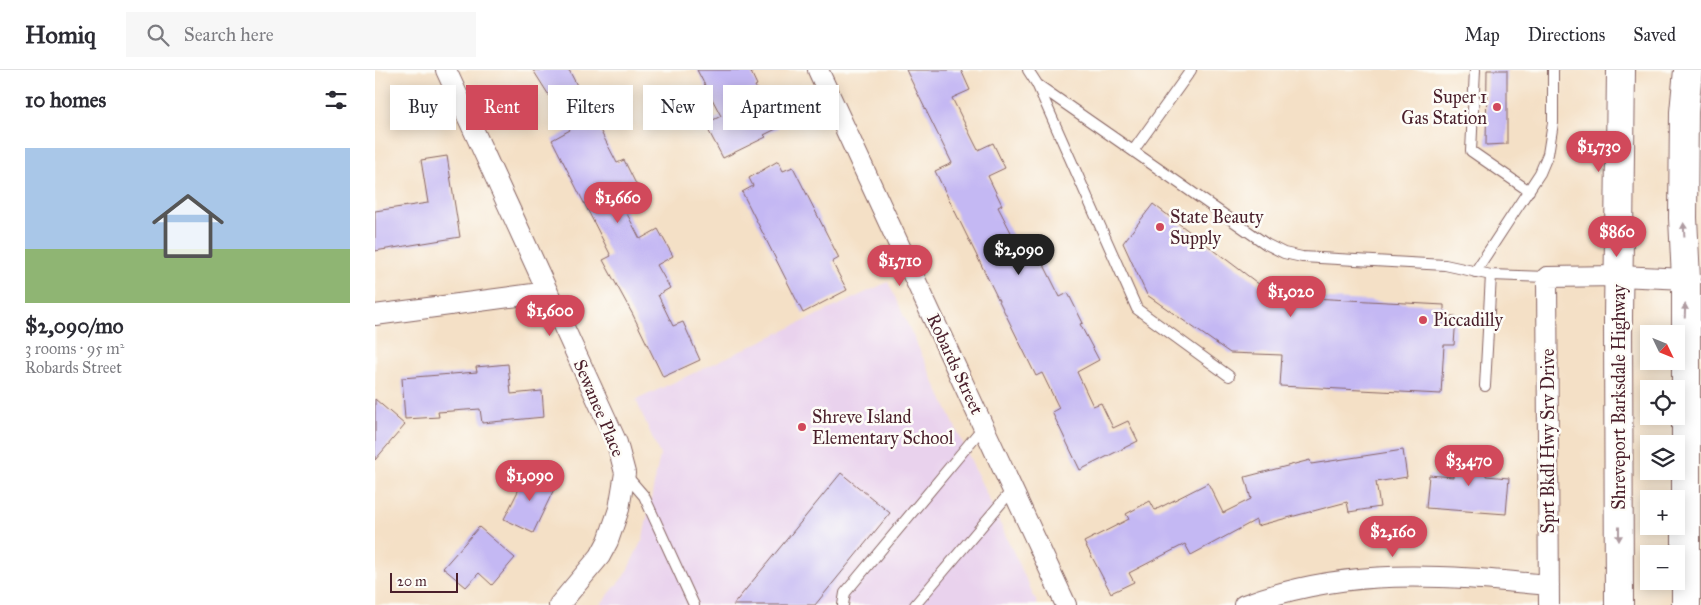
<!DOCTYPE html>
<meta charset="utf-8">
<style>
:root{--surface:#fff;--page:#f7f7f7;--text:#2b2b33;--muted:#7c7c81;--line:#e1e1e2;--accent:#d1495b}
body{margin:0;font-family:"IM FELL Great Primer",serif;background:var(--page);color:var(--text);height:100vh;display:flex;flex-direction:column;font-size:19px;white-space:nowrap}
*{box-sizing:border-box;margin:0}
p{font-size:16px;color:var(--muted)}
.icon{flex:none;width:28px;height:28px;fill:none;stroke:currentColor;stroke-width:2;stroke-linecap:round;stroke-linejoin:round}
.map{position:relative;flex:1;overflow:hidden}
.drawer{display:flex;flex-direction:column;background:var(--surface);width:375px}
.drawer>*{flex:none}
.banner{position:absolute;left:15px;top:15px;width:475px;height:45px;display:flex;gap:10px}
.needle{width:32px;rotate:133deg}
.controls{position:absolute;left:1265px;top:255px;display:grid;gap:10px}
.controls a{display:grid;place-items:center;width:45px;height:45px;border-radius:0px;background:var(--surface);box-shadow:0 2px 12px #0003;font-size:25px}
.scale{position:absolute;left:15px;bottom:12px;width:68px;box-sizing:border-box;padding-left:5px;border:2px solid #4a1f2b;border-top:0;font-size:14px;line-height:18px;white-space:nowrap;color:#4a1f2b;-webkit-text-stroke:4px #fdfcf7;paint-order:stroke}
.price{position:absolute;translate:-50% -42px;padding:0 11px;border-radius:18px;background:var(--accent);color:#fff;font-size:16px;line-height:32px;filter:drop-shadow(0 1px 2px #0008)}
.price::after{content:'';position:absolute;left:50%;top:30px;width:15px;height:11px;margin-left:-8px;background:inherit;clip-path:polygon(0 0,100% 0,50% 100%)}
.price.active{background:#222;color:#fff}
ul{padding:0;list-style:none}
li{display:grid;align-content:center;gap:10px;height:265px;padding:0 25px}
li span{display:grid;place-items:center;height:155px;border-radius:0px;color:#555}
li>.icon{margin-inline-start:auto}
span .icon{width:90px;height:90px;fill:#fffc;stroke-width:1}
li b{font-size:21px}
h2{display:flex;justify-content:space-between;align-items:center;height:60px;padding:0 25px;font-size:21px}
.pill{padding:0 18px;border-radius:0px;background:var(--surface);box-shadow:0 2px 12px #0003;font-size:18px;line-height:45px}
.pill.active{background:var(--accent);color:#fff}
header{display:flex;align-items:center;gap:30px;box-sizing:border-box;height:70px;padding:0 25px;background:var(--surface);border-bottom:1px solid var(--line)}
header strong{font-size:24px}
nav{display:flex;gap:28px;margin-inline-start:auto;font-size:18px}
.search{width:350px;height:45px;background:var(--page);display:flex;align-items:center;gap:12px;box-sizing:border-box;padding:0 18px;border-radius:0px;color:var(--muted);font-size:19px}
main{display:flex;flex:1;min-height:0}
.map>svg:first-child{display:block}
.built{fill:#e9d2ed}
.building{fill:#c4b8f3}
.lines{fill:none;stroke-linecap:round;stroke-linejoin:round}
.service-casing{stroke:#866361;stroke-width:12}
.minor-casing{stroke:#866361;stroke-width:22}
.secondary-casing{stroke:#866361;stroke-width:30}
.service{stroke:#fff;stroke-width:10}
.minor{stroke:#fff;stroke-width:20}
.secondary{stroke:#fff;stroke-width:28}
.oneway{fill:#ae9aa0}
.poi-dot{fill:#d1495b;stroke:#fdfcf7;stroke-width:2}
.labels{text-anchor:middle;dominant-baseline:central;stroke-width:5;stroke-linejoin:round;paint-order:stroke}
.poi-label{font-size:18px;fill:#4a1f2b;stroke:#fdfcf7;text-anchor:start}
.street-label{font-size:18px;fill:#4a1f2b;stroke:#fdfcf7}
</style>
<header>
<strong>Homiq</strong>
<div class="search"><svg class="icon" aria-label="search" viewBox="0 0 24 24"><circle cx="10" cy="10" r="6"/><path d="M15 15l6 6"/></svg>Search here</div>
<nav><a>Map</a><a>Directions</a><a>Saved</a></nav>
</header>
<main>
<section class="drawer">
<h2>10 homes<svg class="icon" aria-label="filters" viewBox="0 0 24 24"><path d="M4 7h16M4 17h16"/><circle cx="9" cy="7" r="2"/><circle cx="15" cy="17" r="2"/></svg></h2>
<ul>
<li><span style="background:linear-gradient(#a9c7e8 65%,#8fb573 0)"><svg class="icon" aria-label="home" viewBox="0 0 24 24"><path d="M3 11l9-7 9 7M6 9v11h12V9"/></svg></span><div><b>$2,090/mo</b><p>3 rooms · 95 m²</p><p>Robards Street</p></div></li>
</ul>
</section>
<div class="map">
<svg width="1326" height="535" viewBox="0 0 1326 535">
<rect width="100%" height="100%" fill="#fdfcf7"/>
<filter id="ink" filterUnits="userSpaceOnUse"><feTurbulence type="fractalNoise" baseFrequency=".02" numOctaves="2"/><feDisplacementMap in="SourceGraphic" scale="10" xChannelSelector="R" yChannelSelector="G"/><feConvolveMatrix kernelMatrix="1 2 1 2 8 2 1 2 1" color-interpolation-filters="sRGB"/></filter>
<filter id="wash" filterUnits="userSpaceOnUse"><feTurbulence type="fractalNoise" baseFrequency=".0096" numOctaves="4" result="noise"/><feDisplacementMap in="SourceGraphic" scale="20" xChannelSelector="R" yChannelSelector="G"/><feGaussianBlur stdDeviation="1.12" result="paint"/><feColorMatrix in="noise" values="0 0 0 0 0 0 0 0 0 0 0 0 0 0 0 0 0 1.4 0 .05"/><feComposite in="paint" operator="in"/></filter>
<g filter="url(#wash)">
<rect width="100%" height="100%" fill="#f4e0c6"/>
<path class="built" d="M 513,212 L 663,535 L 225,535 L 250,505 L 268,468 L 285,385 L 261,330 Z"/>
<g id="blocks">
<path class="building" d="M 158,0 L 194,0 L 242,93 L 249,90 L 268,128 L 249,138 L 265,169 L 283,159 L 298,186 L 282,195 L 295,218 L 283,225 L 298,256 L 308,252 L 325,290 L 288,307 L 258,245 L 228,190 L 236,186 L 177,70 L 195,60 L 177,25 L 175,27 Z
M 322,0 L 375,0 L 382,15 L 380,16 L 403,58 L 389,65 L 391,67 L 348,88 L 330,54 L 346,46 Z
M 531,0 L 586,0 L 595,20 L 577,28 L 603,80 L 618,73 L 630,98 L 613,106 L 627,135 L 623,137 L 642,174 L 655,167 L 685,227 L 693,223 L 708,253 L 705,254 L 724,290 L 702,302 L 718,336 L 726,333 L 738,358 L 753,351 L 763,371 L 705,400 L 677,342 L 684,338 L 667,303 L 661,306 L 560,101 L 577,93 Z
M 1112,0 L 1132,0 L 1132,74 L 1111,75 Z
M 72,86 L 85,167 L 0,181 L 0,141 L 53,133 L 46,90 Z
M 403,91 L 408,101 L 418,97 L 464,188 L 457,192 L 472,220 L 428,243 L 367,122 L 378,116 L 374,108 Z
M 778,134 L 889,218 L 918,219 L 918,227 L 1069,235 L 1069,246 L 1081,246 L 1079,275 L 1069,275 L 1066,324 L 905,316 L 907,285 L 855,283 L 772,225 L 748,173 Z
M 133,294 L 136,324 L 167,321 L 169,347 L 107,353 L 105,339 L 63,342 L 64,347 L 30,349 L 27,308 L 102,302 L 101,297 Z
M 0,329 L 30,355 L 0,390 Z
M 1028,380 L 1032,407 L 1001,412 L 1005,437 L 974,442 L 972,432 L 882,456 L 881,450 L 816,485 L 810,474 L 754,503 L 759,512 L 736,523 L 709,472 L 754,449 L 751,444 L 775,431 L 780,440 L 833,413 L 848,443 L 876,429 L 870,407 L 935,390 L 936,394 Z
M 1080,381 L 1112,384 L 1111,406 L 1134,408 L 1131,444 L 1051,438 L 1054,405 L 1078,407 Z
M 153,401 L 181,415 L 158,463 L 129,449 Z
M 466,403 L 515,443 L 440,535 L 358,535 Z
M 104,457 L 140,488 L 117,515 L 104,503 L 91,517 L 68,498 Z"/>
</g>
</g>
<g filter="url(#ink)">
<use href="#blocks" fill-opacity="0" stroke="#866361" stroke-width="1"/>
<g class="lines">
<defs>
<path id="service" d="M 653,0 L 662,14 L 762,239 L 854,306
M 816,0 L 758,81 L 891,174 L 909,183 L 927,187 L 1070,195 L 1116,205 L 1172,207
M 1100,0 L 1096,81 L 1154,121
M 663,15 L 758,81
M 1100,202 L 1165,103 L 1173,84 L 1178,53 L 1178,0
M 1110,316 L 1116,205
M 250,404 L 269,426 L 319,535
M 468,535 L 470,523 L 609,356
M 540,535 L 638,419"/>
<path id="minor" d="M 71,0 L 242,373 L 250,403 L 244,439 L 233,471 L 225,486 L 184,535
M 443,0 L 691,535
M 0,245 L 173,222
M 869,535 C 973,496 1067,505 1174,515
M 1174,535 L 1172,207 L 1244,206 L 1311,209"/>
<path id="secondary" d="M 1244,535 L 1243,248 L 1246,0
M 1311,535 L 1311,209 L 1308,148 L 1309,42 L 1313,0"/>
</defs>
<use href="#service" class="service-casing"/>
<use href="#minor" class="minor-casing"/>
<use href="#secondary" class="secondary-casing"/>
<use href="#service" class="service"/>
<use href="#minor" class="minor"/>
<use href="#secondary" class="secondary"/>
</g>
<defs><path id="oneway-solid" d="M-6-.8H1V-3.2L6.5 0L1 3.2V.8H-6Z" transform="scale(1.25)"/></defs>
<g class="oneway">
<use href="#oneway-solid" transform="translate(1309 160) rotate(-93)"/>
<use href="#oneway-solid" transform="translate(1310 241) rotate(-88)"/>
<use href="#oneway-solid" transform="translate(1244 464) rotate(90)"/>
</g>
</g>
<g class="poi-dot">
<circle cx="1122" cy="37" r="5"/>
<circle cx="785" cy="157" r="5"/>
<circle cx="1048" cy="250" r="5"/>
<circle cx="427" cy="357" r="5"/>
</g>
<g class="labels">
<g class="poi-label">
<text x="1112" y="27" text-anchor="end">Super 1<tspan x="1112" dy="21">Gas Station</tspan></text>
<text x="795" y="147">State Beauty<tspan x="795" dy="21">Supply</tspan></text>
<text x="1058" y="250">Piccadilly</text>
<text x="437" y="347">Shreve Island<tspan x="437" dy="21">Elementary School</tspan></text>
</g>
<g class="street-label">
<text transform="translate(580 294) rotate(65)">Robards Street</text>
<text transform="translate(1244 327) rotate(-90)">Shreveport Barksdale Highway</text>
<text transform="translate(224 338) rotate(67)">Sewanee Place</text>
<text transform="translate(1173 371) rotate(-90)">Sprt Bkdl Hwy Srv Drive</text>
</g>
</g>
</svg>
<div class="controls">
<a><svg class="needle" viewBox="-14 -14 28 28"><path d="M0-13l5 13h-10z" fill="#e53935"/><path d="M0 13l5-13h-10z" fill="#7c7c81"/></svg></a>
<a><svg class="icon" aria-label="locate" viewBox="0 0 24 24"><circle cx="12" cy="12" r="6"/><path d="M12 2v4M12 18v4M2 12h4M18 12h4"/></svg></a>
<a><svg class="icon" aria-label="layers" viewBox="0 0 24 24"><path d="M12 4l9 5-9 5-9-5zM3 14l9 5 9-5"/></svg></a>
<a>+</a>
<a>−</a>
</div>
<div class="scale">20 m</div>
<b class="price" style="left:1224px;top:103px">$1,730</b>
<b class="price" style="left:243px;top:154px">$1,660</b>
<b class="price" style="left:1242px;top:188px">$860</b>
<b class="price active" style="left:644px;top:206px">$2,090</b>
<b class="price" style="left:525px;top:217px">$1,710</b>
<b class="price" style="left:916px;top:248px">$1,020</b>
<b class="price" style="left:175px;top:267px">$1,600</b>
<b class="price" style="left:1094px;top:417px">$3,470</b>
<b class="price" style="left:155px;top:432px">$1,090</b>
<b class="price" style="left:1018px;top:488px">$2,160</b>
<div class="banner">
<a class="pill">Buy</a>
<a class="pill active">Rent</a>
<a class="pill">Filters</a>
<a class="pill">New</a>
<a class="pill">Apartment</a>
</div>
</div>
</main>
